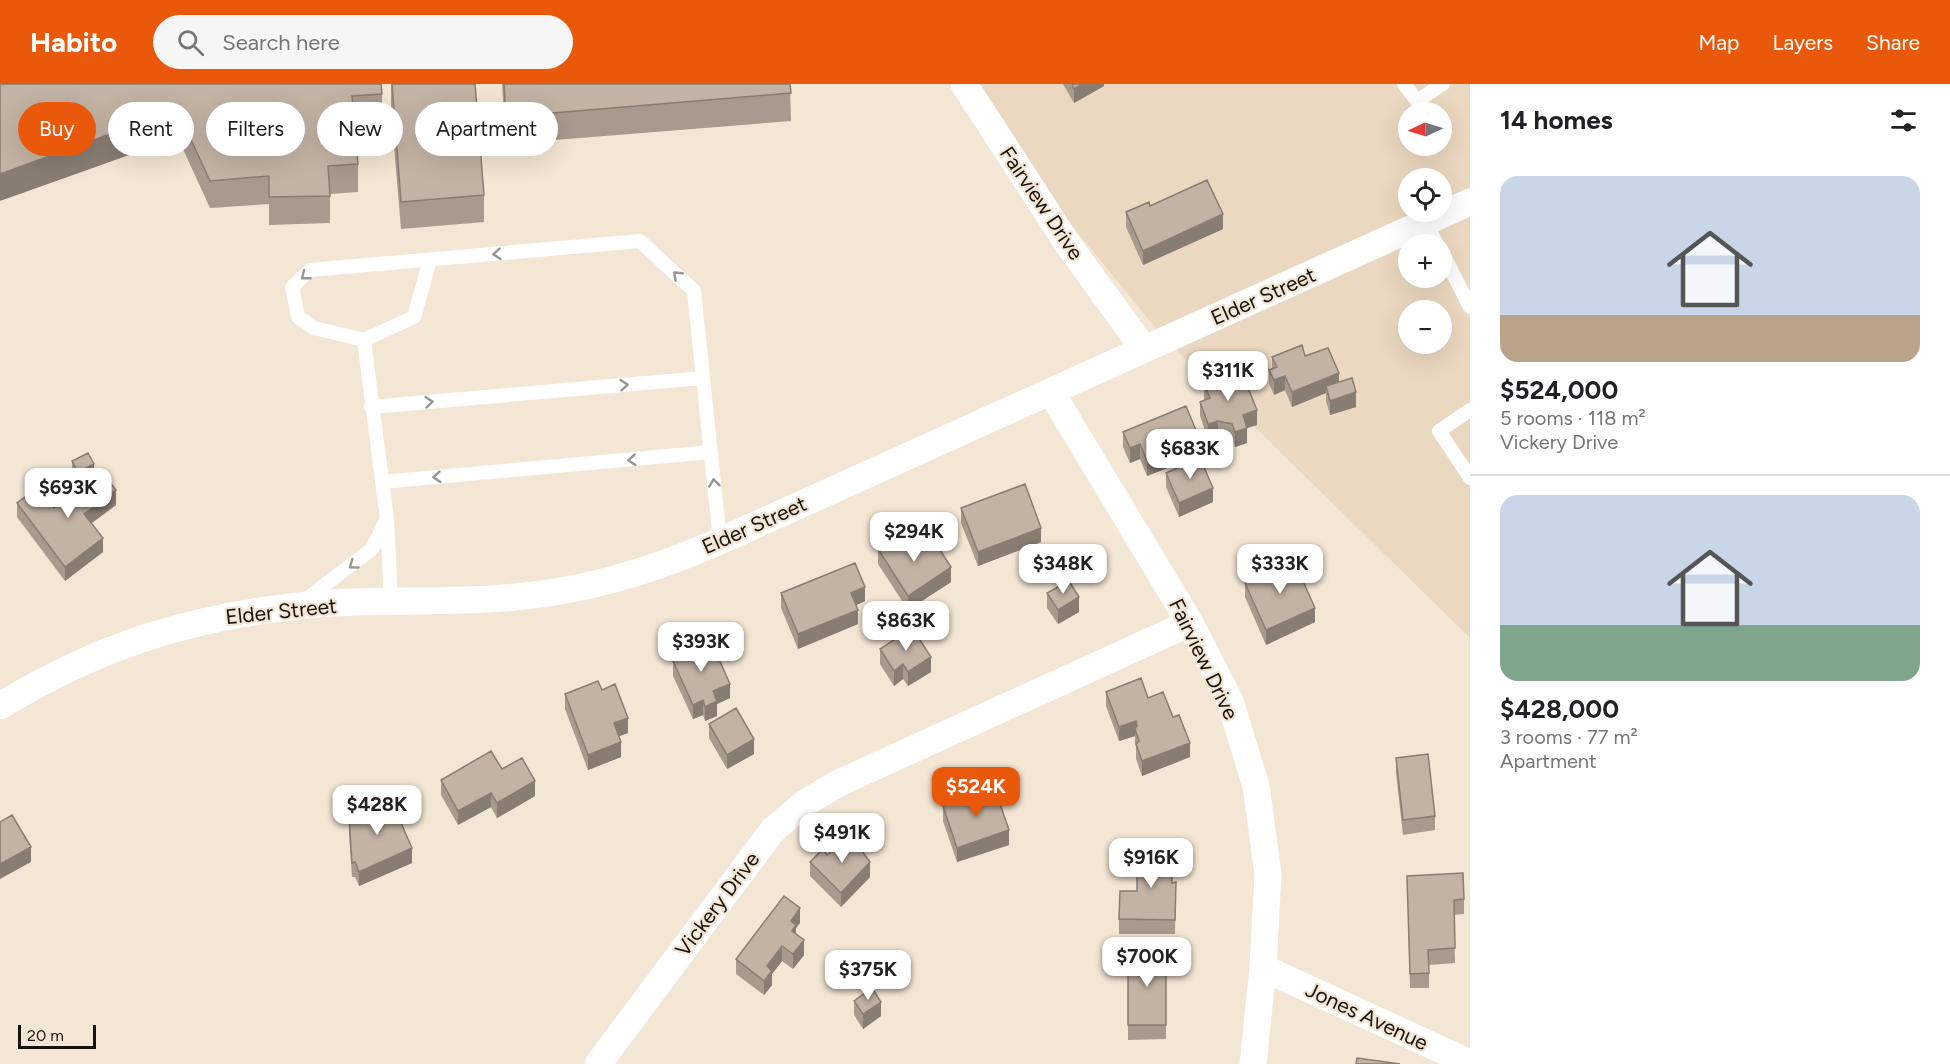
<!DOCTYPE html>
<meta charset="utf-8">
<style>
:root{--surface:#fff;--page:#f6f6f6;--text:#202124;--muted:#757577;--line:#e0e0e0;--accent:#ea580c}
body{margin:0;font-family:Figtree,sans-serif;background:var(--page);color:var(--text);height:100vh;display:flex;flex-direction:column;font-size:22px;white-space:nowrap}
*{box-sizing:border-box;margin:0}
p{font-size:20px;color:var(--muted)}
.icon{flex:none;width:33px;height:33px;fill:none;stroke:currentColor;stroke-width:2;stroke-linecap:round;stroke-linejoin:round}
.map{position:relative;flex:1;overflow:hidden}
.sheet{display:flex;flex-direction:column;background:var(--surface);width:480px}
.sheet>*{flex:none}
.hud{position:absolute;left:18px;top:18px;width:570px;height:54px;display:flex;gap:12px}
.needle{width:39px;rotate:266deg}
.tools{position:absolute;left:1398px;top:18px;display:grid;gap:12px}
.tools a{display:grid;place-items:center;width:54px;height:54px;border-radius:50%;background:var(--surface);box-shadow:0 6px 24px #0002;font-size:30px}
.scale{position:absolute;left:18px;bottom:15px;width:78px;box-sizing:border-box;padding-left:6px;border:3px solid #18130d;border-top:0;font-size:16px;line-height:21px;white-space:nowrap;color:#18130d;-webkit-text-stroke:4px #f4e6d4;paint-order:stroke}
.price{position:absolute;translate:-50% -51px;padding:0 14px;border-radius:12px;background:#fff;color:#222;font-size:20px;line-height:39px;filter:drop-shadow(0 2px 3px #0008)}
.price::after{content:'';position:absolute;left:50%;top:36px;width:18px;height:14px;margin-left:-9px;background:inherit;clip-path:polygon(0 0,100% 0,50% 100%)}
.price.selected{background:var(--accent);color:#fff}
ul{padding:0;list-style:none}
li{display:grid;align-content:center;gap:12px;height:318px;padding:0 30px}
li+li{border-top:2px solid var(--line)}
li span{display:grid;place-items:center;height:186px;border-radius:18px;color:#555}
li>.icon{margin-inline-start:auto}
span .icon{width:108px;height:108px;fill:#fffc;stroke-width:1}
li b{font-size:26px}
h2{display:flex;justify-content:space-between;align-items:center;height:72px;padding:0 30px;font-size:26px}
.chip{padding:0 21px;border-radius:27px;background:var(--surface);box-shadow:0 6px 24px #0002;font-size:21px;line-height:54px}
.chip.selected{background:var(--accent);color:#fff}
header{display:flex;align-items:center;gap:36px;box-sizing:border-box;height:84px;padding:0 30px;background:var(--accent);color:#fff}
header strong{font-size:28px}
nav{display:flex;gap:33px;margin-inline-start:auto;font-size:21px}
.search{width:420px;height:54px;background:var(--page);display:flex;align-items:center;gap:15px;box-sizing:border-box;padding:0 21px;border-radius:33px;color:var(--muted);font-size:22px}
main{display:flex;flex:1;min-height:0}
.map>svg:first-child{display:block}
.built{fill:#ebd8c0;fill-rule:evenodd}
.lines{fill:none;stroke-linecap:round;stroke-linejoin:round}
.lane{stroke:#fff;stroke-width:14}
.street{stroke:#fff;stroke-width:27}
.wall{fill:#a89a8d}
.shaded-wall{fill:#887d73}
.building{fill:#c3b3a4;stroke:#887d73;stroke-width:1.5}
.oneway{stroke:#979592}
.labels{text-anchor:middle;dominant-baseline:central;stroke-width:4.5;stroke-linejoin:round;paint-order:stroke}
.street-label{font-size:21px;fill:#18130d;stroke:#f4e6d4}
</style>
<header>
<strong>Habito</strong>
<div class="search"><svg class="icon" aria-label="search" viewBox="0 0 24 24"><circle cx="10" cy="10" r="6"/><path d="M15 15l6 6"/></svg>Search here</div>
<nav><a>Map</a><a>Layers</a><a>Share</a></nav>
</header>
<main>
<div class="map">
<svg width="1470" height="980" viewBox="0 0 1470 980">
<rect width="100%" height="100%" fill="#f4e6d4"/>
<path class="built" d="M 956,0 L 1470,0 L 1470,554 L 1163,253 ZM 1408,28 L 1442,28 L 1442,62 L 1408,62 ZM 1408,94 L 1442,94 L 1442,128 L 1408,128 ZM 1408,160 L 1442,160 L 1442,194 L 1408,194 ZM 1408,226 L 1442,226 L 1442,260 L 1408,260 Z"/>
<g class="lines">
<path class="lane" d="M 1404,0 L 1417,17 L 1443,0
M 1425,138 L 1437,160
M 1442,168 L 1470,223
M 364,256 L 414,233 L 430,176
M 371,323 L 703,294
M 1470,326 L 1439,347 L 1470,394
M 382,398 L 711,368
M 305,516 L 372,465 L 386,437
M 391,518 L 387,435 L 364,256 L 314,244 L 298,233 L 292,203 L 310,186 L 640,157 L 694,207 L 720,457"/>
<path class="street" d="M 964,0 L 1067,159 L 1144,265
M 1051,308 L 1190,539 L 1230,617 L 1256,702 L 1268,790 L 1263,884 L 1253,980
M 0,622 C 100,561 191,533 307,521 C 376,514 446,520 515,513 C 585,507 655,486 720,457 L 1470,118
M 1263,884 L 1470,979
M 598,980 L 773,746 L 805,719 L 839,699 L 1190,539"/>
</g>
<path class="wall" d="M 0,0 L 382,10 L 382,37 L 355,40 L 358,80 L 358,108 L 330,110 L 330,139 L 269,141 L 269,120 L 210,124 L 182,63 L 132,70 Z
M 391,0 L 484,111 L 484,138 L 401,145 L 391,26 Z
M 502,0 L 790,0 L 791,37 L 506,60 Z
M 1063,0 L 1104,0 L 1104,2 L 1074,19 Z
M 1150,122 L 1223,145 L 1143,181 L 1126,143 L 1126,128 Z
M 1305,272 L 1339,298 L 1356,323 L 1330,331 L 1326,317 L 1326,309 L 1292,323 L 1285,306 L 1274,311 L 1269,300 L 1269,286 L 1272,284 L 1272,273 Z
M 1204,300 L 1257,341 L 1247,344 L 1247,359 L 1235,363 L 1232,354 L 1218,351 L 1208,355 L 1200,332 L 1200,318 L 1204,316 Z
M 1123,348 L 1200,371 L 1147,392 L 1140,375 L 1130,379 L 1123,363 Z
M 72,377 L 94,394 L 116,421 L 91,439 L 103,468 L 65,497 L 17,433 L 17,419 L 54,424 L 91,396 L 78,403 L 72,392 Z
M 1166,389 L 1213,418 L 1179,433 L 1166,403 Z
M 961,424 L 1041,458 L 978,482 L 961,439 Z
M 878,465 L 912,467 L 951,498 L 908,526 L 878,480 Z
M 1245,499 L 1315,538 L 1266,561 L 1245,513 Z
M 781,509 L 865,517 L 856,521 L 858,540 L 798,565 L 781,524 Z
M 1047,509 L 1079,528 L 1058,540 L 1047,524 Z
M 681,563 L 730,614 L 717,620 L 717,632 L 705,637 L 703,631 L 693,635 L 673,592 L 673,577 L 681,573 Z
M 880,565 L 931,588 L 908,602 L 903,595 L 894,602 L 880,580 Z
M 602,606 L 628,649 L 619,652 L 621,673 L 588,686 L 565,625 L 565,610 Z
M 1106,608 L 1148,614 L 1173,633 L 1190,673 L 1142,692 L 1136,675 L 1136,663 L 1135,659 L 1135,652 L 1119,657 L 1106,622 Z
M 709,640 L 754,670 L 727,685 L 709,654 Z
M 1396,674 L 1435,732 L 1435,746 L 1403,751 L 1396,689 Z
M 502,685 L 535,712 L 497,734 L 491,723 L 458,741 L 441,711 L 441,696 Z
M 943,722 L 1009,761 L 957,778 L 943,737 Z
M 349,734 L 412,779 L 359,802 L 355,793 L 352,793 L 349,749 Z
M 827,771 L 870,793 L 841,823 L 810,792 L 810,778 Z
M 1407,792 L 1464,815 L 1464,830 L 1454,831 L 1455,879 L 1429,881 L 1429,904 L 1410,904 Z
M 1176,798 L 1175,850 L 1119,850 L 1119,835 L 1137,807 Z
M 800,839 L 796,844 L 796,850 L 804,871 L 793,885 L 782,877 L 772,890 L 772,901 L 764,911 L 736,890 L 736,875 Z
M 1166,866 L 1166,955 L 1128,956 L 1128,867 Z
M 854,917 L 881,932 L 863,945 L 854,931 Z"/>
<path class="shaded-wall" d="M 1082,0 L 1104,0 L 1104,2 L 1074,19 L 1074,5 Z
M 132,42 L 132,70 L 0,117 L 0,90 Z
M 1223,130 L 1223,145 L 1143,181 L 1143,167 Z
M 1339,289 L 1339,304 L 1326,302 L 1326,309 L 1292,323 L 1292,308 Z
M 1285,292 L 1285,306 L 1274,311 L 1274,296 Z
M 1356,308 L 1356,323 L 1330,331 L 1330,317 Z
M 1257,326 L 1257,341 L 1247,344 L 1247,359 L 1235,363 L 1235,348 L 1243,331 Z
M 1218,337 L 1218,351 L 1208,355 L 1208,340 Z
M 1200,356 L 1200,371 L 1147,392 L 1147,377 Z
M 1140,360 L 1140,375 L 1130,379 L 1130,364 Z
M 94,380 L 94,395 L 78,403 L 78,388 Z
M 1213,404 L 1213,418 L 1179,433 L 1179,419 Z
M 116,406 L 116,421 L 84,445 L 84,430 Z
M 1041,444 L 1041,458 L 978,482 L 978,468 Z
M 103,454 L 103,468 L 65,497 L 65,483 Z
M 951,483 L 951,498 L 908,526 L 908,512 Z
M 865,503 L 865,517 L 851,524 L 851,509 Z
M 1079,513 L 1079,528 L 1058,540 L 1058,526 Z
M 1315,524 L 1315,538 L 1266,561 L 1266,546 Z
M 858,526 L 858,540 L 798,565 L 798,550 Z
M 931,573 L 931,588 L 908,602 L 908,588 Z
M 903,580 L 903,595 L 894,602 L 894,587 Z
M 730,600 L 730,614 L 717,620 L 717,632 L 705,637 L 705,623 L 713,607 Z
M 703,616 L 703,631 L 693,635 L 693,621 Z
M 628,634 L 628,649 L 614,654 L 614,639 Z
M 1136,637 L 1136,648 L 1135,645 L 1135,652 L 1119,657 L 1119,643 Z
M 754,655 L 754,670 L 727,685 L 727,671 Z
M 621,658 L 621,673 L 588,686 L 588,671 Z
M 1190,659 L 1190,673 L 1142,692 L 1142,677 Z
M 535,697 L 535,712 L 497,734 L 497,719 Z
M 491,709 L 491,723 L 458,741 L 458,727 Z
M 1009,746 L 1009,761 L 957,778 L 957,764 Z
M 31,763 L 31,778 L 0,795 L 0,780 Z
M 412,764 L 412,779 L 359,802 L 359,788 Z
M 870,778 L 870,793 L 841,823 L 841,809 Z
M 800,824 L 800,839 L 796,844 L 796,856 L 792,861 L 791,837 Z
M 804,856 L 804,871 L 793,885 L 793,870 Z
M 782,862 L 782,877 L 772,890 L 772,901 L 764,911 L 764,897 L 767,882 Z
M 881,918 L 881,932 L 863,945 L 863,930 Z"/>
<path class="building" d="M 0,0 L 381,0 L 382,10 L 352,12 L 358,80 L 328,82 L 330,112 L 269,113 L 269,92 L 210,97 L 182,36 L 132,42 L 0,90 Z
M 392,0 L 475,0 L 484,111 L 401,118 Z
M 504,0 L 790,0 L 791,9 L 506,33 Z
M 1072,0 L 1082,0 L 1074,5 Z
M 1207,96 L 1223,130 L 1143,167 L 1126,128 L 1149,118 L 1150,122 Z
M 1302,261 L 1305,272 L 1328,264 L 1339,289 L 1292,308 L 1285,292 L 1274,296 L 1269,286 L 1277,283 L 1272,273 Z
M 1234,288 L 1237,296 L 1244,294 L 1257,326 L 1243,331 L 1247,344 L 1235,348 L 1232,340 L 1218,337 L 1208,340 L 1200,318 L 1210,314 L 1204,300 Z
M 1352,294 L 1356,308 L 1330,317 L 1326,302 Z
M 1186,322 L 1200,356 L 1147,377 L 1140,360 L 1130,364 L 1123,348 Z
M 88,369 L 94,380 L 78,388 L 72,377 Z
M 1200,374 L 1213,404 L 1179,419 L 1166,389 Z
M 102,388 L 116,406 L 84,430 L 103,454 L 65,483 L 17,419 L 38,403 L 54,424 Z
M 1025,400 L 1041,444 L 978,468 L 961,424 Z
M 902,451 L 912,467 L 933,455 L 951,483 L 908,512 L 878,465 Z
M 1294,477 L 1315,524 L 1266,546 L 1245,499 Z
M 855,479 L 865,503 L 851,509 L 858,526 L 798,550 L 781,509 Z
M 1069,497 L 1079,513 L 1058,526 L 1047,509 Z
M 912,544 L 931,573 L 908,588 L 903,580 L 894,587 L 880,565 Z
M 698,556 L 702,564 L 712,559 L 730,600 L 713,607 L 717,617 L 705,623 L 703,616 L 693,621 L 673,577 L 685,572 L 681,563 Z
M 1141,594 L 1148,614 L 1163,608 L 1173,633 L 1179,631 L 1190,659 L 1142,677 L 1136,660 L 1139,657 L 1135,645 L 1137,642 L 1136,637 L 1119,643 L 1106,608 Z
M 598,597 L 602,606 L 615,600 L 628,634 L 614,639 L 621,658 L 588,671 L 565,610 Z
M 736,624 L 754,655 L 727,671 L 709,640 Z
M 491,667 L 502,685 L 522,674 L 535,697 L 497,719 L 491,709 L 458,727 L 441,696 Z
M 1428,670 L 1435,732 L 1403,736 L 1396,674 Z
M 995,705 L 1009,746 L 957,764 L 943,722 Z
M 391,716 L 412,764 L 359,788 L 355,778 L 352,779 L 349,734 Z
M 12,731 L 31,763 L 0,780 L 0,738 Z
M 851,752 L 870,778 L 841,809 L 810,778 L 823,765 L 827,771 Z
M 1137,765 L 1172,766 L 1172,799 L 1176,798 L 1175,836 L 1119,835 L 1120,807 L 1137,807 Z
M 1463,789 L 1464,815 L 1454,816 L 1455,864 L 1428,866 L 1429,889 L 1410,890 L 1407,792 Z
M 784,812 L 800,824 L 791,837 L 796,841 L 792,847 L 804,856 L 793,870 L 782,862 L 767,882 L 772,887 L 764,897 L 736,875 Z
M 1166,866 L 1166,941 L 1128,941 L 1128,867 Z
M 872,904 L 881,918 L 863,930 L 854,917 Z
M 1357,974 L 1400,980 L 1356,980 Z"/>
<defs><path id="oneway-chevron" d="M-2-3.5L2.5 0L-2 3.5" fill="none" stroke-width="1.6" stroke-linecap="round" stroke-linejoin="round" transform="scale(1.5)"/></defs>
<g class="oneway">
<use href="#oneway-chevron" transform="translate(497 170) rotate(175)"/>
<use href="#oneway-chevron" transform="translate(677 191) rotate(-137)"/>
<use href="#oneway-chevron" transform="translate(305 192) rotate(142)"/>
<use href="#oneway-chevron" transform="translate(624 301) rotate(-5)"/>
<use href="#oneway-chevron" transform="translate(429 318) rotate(-5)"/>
<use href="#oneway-chevron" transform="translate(632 376) rotate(175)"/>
<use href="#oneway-chevron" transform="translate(437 393) rotate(175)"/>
<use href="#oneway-chevron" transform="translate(714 399) rotate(-96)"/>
<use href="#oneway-chevron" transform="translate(353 481) rotate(144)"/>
</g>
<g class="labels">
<g class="street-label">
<text transform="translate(1042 119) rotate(56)">Fairview Drive</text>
<text transform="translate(1263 212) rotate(-24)">Elder Street</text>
<text transform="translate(754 441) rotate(-24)">Elder Street</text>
<text transform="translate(281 527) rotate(-6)">Elder Street</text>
<text transform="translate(1204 575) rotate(64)">Fairview Drive</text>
<text transform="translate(717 820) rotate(-53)">Vickery Drive</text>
<text transform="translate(1367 932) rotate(25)">Jones Avenue</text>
</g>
</g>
</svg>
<div class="tools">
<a><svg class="needle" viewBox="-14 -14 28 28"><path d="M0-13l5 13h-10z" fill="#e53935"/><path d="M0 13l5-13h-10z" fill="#757577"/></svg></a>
<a><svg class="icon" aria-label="locate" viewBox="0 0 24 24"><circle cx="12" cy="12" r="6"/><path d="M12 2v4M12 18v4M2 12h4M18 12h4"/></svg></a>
<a>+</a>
<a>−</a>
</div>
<div class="scale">20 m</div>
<b class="price" style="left:1228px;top:318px">$311K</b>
<b class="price" style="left:1190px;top:396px">$683K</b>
<b class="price" style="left:68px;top:435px">$693K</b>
<b class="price" style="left:914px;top:479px">$294K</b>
<b class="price" style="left:1063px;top:511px">$348K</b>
<b class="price" style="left:1280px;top:511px">$333K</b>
<b class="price" style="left:906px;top:568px">$863K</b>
<b class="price" style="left:701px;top:589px">$393K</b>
<b class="price selected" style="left:976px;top:734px">$524K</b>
<b class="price" style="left:377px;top:752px">$428K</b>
<b class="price" style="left:842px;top:780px">$491K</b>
<b class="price" style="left:1151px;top:805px">$916K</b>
<b class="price" style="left:1147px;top:904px">$700K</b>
<b class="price" style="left:868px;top:917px">$375K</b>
<div class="hud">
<a class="chip selected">Buy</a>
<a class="chip">Rent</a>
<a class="chip">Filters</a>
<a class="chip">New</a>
<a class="chip">Apartment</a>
</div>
</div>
<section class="sheet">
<h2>14 homes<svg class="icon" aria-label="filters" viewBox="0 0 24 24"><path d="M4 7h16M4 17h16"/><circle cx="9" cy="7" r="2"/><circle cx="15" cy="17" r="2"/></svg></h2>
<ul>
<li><span style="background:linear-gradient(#c9d6e8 75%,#b9a48a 0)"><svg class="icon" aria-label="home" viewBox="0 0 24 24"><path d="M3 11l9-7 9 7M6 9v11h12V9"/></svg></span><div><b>$524,000</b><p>5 rooms · 118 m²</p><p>Vickery Drive</p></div></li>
<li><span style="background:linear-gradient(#c9d6e8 70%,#7fa58c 0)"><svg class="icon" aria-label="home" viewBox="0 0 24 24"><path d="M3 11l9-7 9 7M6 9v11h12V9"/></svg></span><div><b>$428,000</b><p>3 rooms · 77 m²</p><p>Apartment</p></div></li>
</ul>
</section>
</main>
